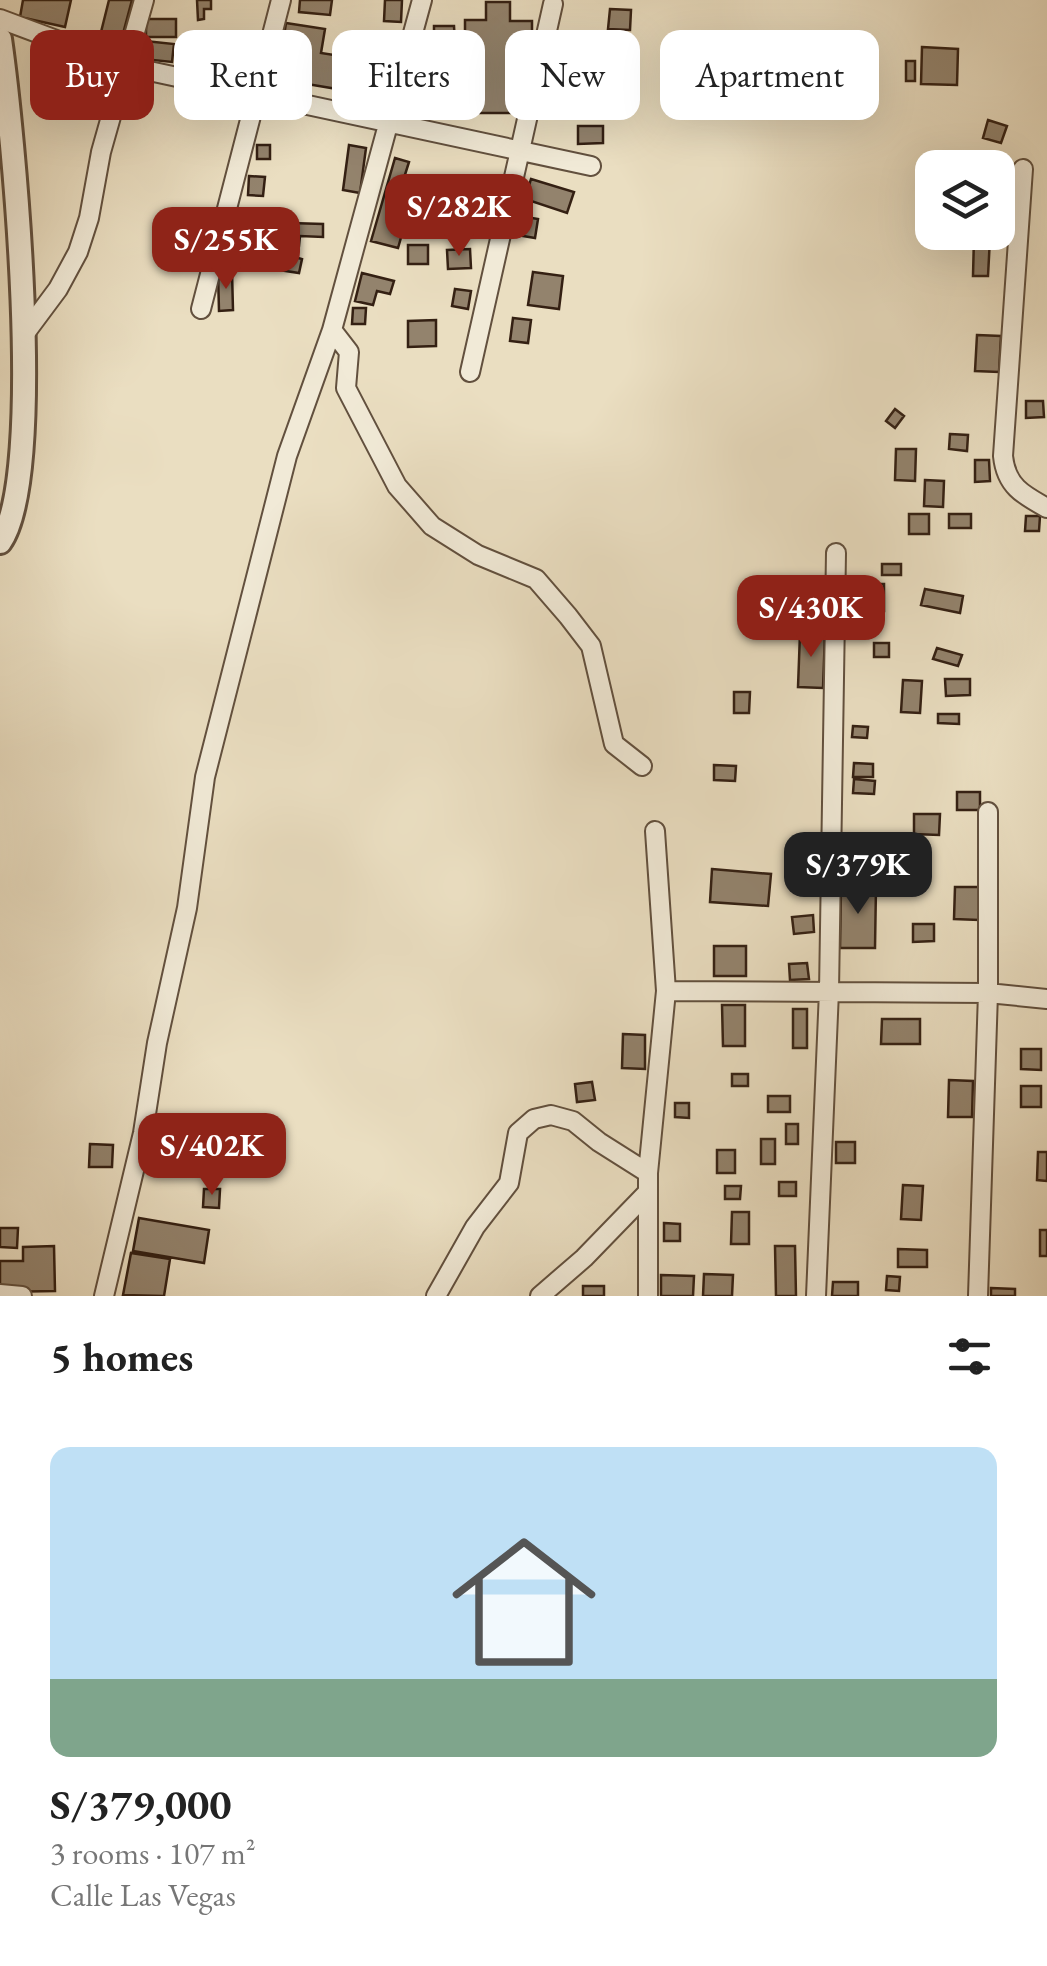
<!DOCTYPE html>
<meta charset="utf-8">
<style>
:root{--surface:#fff;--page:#f6f6f6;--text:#222;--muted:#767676;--line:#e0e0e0;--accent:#8f2418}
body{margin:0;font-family:"EB Garamond",serif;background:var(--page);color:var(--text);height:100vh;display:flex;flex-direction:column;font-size:38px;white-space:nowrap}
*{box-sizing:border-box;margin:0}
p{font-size:32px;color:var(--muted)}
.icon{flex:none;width:55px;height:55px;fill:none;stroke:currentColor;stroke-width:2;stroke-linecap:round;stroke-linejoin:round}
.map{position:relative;height:1296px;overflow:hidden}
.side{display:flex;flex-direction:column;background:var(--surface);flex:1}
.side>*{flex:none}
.banner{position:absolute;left:30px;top:30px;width:988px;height:90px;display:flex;gap:20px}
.tools{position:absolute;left:915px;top:150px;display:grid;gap:20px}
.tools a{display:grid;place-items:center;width:100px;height:100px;border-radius:20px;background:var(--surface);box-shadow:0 10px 40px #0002;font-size:50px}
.price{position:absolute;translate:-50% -85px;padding:0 22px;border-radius:20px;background:var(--accent);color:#fff;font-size:32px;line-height:65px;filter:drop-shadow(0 2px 5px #0008)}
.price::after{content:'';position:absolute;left:50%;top:60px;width:30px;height:22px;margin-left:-15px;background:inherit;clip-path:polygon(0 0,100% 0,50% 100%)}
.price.current{background:#222;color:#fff}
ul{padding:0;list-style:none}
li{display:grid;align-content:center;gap:20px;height:530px;padding:0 50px}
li+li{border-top:2px solid var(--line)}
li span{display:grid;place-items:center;height:310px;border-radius:20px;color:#555}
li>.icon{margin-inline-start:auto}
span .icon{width:180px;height:180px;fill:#fffc;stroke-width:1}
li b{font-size:42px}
h2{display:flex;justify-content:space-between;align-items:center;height:120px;padding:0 50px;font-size:42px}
.tag{padding:0 35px;border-radius:20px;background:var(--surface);box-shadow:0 10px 40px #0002;font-size:35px;line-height:90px}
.tag.current{background:var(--accent);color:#fff}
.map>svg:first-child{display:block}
.building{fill:#93836d;stroke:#342013;stroke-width:2.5}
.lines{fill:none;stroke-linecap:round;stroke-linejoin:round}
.minor-casing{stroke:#62503e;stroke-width:22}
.tertiary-casing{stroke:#62503e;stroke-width:28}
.minor{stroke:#f1ead7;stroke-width:18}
.tertiary{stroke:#f1ead7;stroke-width:22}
</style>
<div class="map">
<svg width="1047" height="1296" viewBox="0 0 1047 1296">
<rect width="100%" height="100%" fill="#eadec1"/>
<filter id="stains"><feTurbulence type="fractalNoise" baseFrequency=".002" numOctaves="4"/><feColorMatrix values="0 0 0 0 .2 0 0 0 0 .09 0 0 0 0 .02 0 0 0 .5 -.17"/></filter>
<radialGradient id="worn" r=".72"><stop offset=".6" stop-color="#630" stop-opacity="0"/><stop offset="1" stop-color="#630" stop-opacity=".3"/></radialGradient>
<path class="building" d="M 23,0 L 71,0 L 65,27 L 20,17 Z
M 109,0 L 132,0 L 120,45 L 99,40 Z
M 197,0 L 211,0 L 211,9 L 204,9 L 204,19 L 198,20 Z
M 300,0 L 332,0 L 330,15 L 299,12 Z
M 385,0 L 402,0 L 401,22 L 384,21 Z
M 486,2 L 510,2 L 510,21 L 532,21 L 532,65 L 511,65 L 511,113 L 449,113 L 449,85 L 472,86 L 473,36 L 465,36 L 465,20 L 486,20 Z
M 610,9 L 631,10 L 630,30 L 608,29 Z
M 146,19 L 176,19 L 176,37 L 146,37 Z
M 286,23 L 325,29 L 321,53 L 360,59 L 355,92 L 277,79 Z
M 434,26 L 454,26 L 455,44 L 434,45 Z
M 225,32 L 226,44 L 208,48 L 208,43 L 201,43 L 201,33 Z
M 562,33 L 600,39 L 589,109 L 552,103 Z
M 145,41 L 174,44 L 172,62 L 143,59 Z
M 374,45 L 393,47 L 390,78 L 371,76 Z
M 220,46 L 242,46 L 242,71 L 220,72 Z
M 922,47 L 958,49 L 957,85 L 921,84 Z
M 906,61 L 915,61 L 915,81 L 906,81 Z
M 606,65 L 620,66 L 619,80 L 605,79 Z
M 988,120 L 1007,126 L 1001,143 L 983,138 Z
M 578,126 L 603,126 L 603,143 L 578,144 Z
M 257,145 L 270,145 L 270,159 L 257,159 Z
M 349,145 L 366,148 L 360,193 L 343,190 Z
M 395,158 L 409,162 L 403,181 L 416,185 L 398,248 L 371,241 Z
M 249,176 L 265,177 L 263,196 L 248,195 Z
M 531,179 L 574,192 L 567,213 L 525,199 Z
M 520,216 L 538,219 L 535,238 L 517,235 Z
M 290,223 L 323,224 L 323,237 L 300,236 L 299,246 L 290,246 Z
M 974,237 L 990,238 L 988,276 L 973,276 Z
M 408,245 L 428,245 L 428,264 L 408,264 Z
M 470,249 L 471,268 L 448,269 L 447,250 Z
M 285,254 L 302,259 L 299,273 L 279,270 Z
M 232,272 L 233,310 L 219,311 L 218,273 Z
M 533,272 L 563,276 L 559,309 L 528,305 Z
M 362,273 L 394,281 L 390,294 L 377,291 L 373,305 L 355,301 Z
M 455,289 L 471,291 L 468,309 L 452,306 Z
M 353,308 L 366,308 L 365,324 L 352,324 Z
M 513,318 L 531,320 L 528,343 L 510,341 Z
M 436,320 L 436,346 L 408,347 L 408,321 Z
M 977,335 L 1001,336 L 999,372 L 975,371 Z
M 1026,401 L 1043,401 L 1044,417 L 1026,418 Z
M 895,409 L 904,416 L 895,428 L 886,421 Z
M 950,434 L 968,435 L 967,451 L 949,449 Z
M 896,449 L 916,449 L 915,481 L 895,480 Z
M 975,460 L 989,460 L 990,481 L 975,482 Z
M 925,480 L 944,481 L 943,507 L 924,506 Z
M 909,514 L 929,514 L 929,534 L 909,534 Z
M 949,514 L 971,514 L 971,528 L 949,528 Z
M 1026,516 L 1040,516 L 1039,531 L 1025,531 Z
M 882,564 L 901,564 L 901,575 L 882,575 Z
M 798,578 L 824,578 L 825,608 L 799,608 Z
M 857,584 L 884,584 L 884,611 L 857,611 Z
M 925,589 L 963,596 L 960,613 L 921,605 Z
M 800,633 L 825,634 L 823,688 L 798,687 Z
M 874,643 L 889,643 L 889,657 L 874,657 Z
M 937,648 L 962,655 L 958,666 L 933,659 Z
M 945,679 L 970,679 L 970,695 L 946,696 Z
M 903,680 L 922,681 L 920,713 L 901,712 Z
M 734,692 L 750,692 L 749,713 L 734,713 Z
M 938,714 L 959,714 L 959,724 L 938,723 Z
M 853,726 L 868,727 L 867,738 L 852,737 Z
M 854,763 L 873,764 L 873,777 L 853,777 Z
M 714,765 L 736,766 L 735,781 L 714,780 Z
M 854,779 L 875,781 L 874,794 L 853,793 Z
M 957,792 L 980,792 L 980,810 L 957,810 Z
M 914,814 L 940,814 L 939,835 L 914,834 Z
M 866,848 L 892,848 L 891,874 L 865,874 Z
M 712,869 L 771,874 L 768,906 L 710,902 Z
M 841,886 L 876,886 L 875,948 L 840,948 Z
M 955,887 L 979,887 L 979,920 L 954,919 Z
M 813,915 L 814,932 L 794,934 L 792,917 Z
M 913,924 L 934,924 L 934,941 L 913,942 Z
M 714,946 L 746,946 L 746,976 L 714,976 Z
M 807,963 L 809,979 L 790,980 L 789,964 Z
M 722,1005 L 745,1005 L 745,1046 L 723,1046 Z
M 793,1009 L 807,1009 L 807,1048 L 793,1048 Z
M 882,1019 L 920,1019 L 920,1044 L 881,1044 Z
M 623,1034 L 645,1035 L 645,1069 L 622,1068 Z
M 1021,1049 L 1041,1049 L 1041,1070 L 1021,1069 Z
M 732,1074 L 748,1074 L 748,1086 L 732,1086 Z
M 949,1080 L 973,1081 L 972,1117 L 948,1117 Z
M 592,1082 L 595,1100 L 577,1102 L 575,1084 Z
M 1021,1086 L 1041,1086 L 1041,1107 L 1021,1107 Z
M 768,1096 L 790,1096 L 790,1112 L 768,1112 Z
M 675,1103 L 689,1103 L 689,1118 L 675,1117 Z
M 786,1124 L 798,1124 L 798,1144 L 786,1144 Z
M 761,1139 L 775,1139 L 775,1164 L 761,1164 Z
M 836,1142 L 855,1142 L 855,1163 L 836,1163 Z
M 90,1144 L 113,1145 L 112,1167 L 89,1167 Z
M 717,1150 L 735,1150 L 735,1173 L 717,1173 Z
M 1038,1152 L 1047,1152 L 1047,1181 L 1037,1180 Z
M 779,1182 L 796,1182 L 796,1196 L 779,1196 Z
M 903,1185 L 923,1186 L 921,1220 L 901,1219 Z
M 725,1186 L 741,1186 L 740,1199 L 725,1199 Z
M 204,1189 L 220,1189 L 219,1208 L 203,1207 Z
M 732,1212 L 749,1212 L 749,1244 L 731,1244 Z
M 139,1218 L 209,1230 L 204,1263 L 133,1251 Z
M 664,1223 L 680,1224 L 680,1241 L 664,1241 Z
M 0,1228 L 18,1228 L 17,1248 L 0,1247 Z
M 1040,1230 L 1047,1230 L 1047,1256 L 1040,1256 Z
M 54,1246 L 55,1291 L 0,1292 L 0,1261 L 23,1261 L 23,1247 Z
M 775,1246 L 795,1246 L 796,1296 L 776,1296 Z
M 898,1249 L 927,1250 L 927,1267 L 898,1267 Z
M 131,1253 L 170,1259 L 164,1296 L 123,1295 Z
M 704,1274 L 733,1275 L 732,1296 L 703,1296 Z
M 661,1275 L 694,1276 L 693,1296 L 661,1296 Z
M 887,1276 L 900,1277 L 899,1291 L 886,1290 Z
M 833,1282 L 858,1282 L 858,1296 L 832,1296 Z
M 583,1286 L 604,1286 L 604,1296 L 583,1296 Z
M 991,1288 L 1015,1289 L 1015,1296 L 991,1296 Z"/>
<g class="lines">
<defs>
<path id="minor" d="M 0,19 L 126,66 L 591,166
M 1023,169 L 1003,456 C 1006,486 1023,495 1047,508
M 201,309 L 281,0
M 332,330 L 349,352 L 346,388 L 397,486 L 432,526 L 478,555 L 536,579 L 568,616 L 591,646 L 614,744 L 642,766
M 23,336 L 58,289 L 78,252 L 89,218 L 101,152 L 144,0
M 470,372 L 553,4
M 666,991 L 988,993 L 1047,999
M 0,1294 L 22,1296
M 104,1296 L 143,1133 L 157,1043 L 187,908 L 205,777 L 287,456 L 332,330 L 422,0
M 436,1296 L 475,1227 L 509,1183 L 518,1133 L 534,1119 L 551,1115 L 573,1121 L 599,1142 L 648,1173
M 540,1296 L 584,1258 L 648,1192
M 648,1296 L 648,1173 L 666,991 L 655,831
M 816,1296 L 829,991 L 836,553
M 978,1296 L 988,993 L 988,812"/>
<path id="tertiary" d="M 0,39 C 13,129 47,476 0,542"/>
</defs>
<use href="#minor" class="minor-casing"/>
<use href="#tertiary" class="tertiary-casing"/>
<use href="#minor" class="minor"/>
<use href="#tertiary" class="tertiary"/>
</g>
<rect width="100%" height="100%" filter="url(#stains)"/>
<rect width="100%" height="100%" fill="url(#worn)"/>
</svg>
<div class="tools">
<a><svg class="icon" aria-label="layers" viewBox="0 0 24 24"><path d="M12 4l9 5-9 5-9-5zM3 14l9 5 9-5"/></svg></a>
</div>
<b class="price" style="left:459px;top:259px">S/282K</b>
<b class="price" style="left:226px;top:292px">S/255K</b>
<b class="price" style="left:811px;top:660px">S/430K</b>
<b class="price current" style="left:858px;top:917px">S/379K</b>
<b class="price" style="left:212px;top:1198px">S/402K</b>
<div class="banner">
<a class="tag current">Buy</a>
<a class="tag">Rent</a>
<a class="tag">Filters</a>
<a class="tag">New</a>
<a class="tag">Apartment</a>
</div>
</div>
<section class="side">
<h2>5 homes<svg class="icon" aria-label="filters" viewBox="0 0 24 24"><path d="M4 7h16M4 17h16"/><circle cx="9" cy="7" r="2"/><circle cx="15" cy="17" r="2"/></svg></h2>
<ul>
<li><span style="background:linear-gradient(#bfe0f5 75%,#7fa58c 0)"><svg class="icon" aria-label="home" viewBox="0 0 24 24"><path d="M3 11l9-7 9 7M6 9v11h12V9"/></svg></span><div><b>S/379,000</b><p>3 rooms · 107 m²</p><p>Calle Las Vegas</p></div></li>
</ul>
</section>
